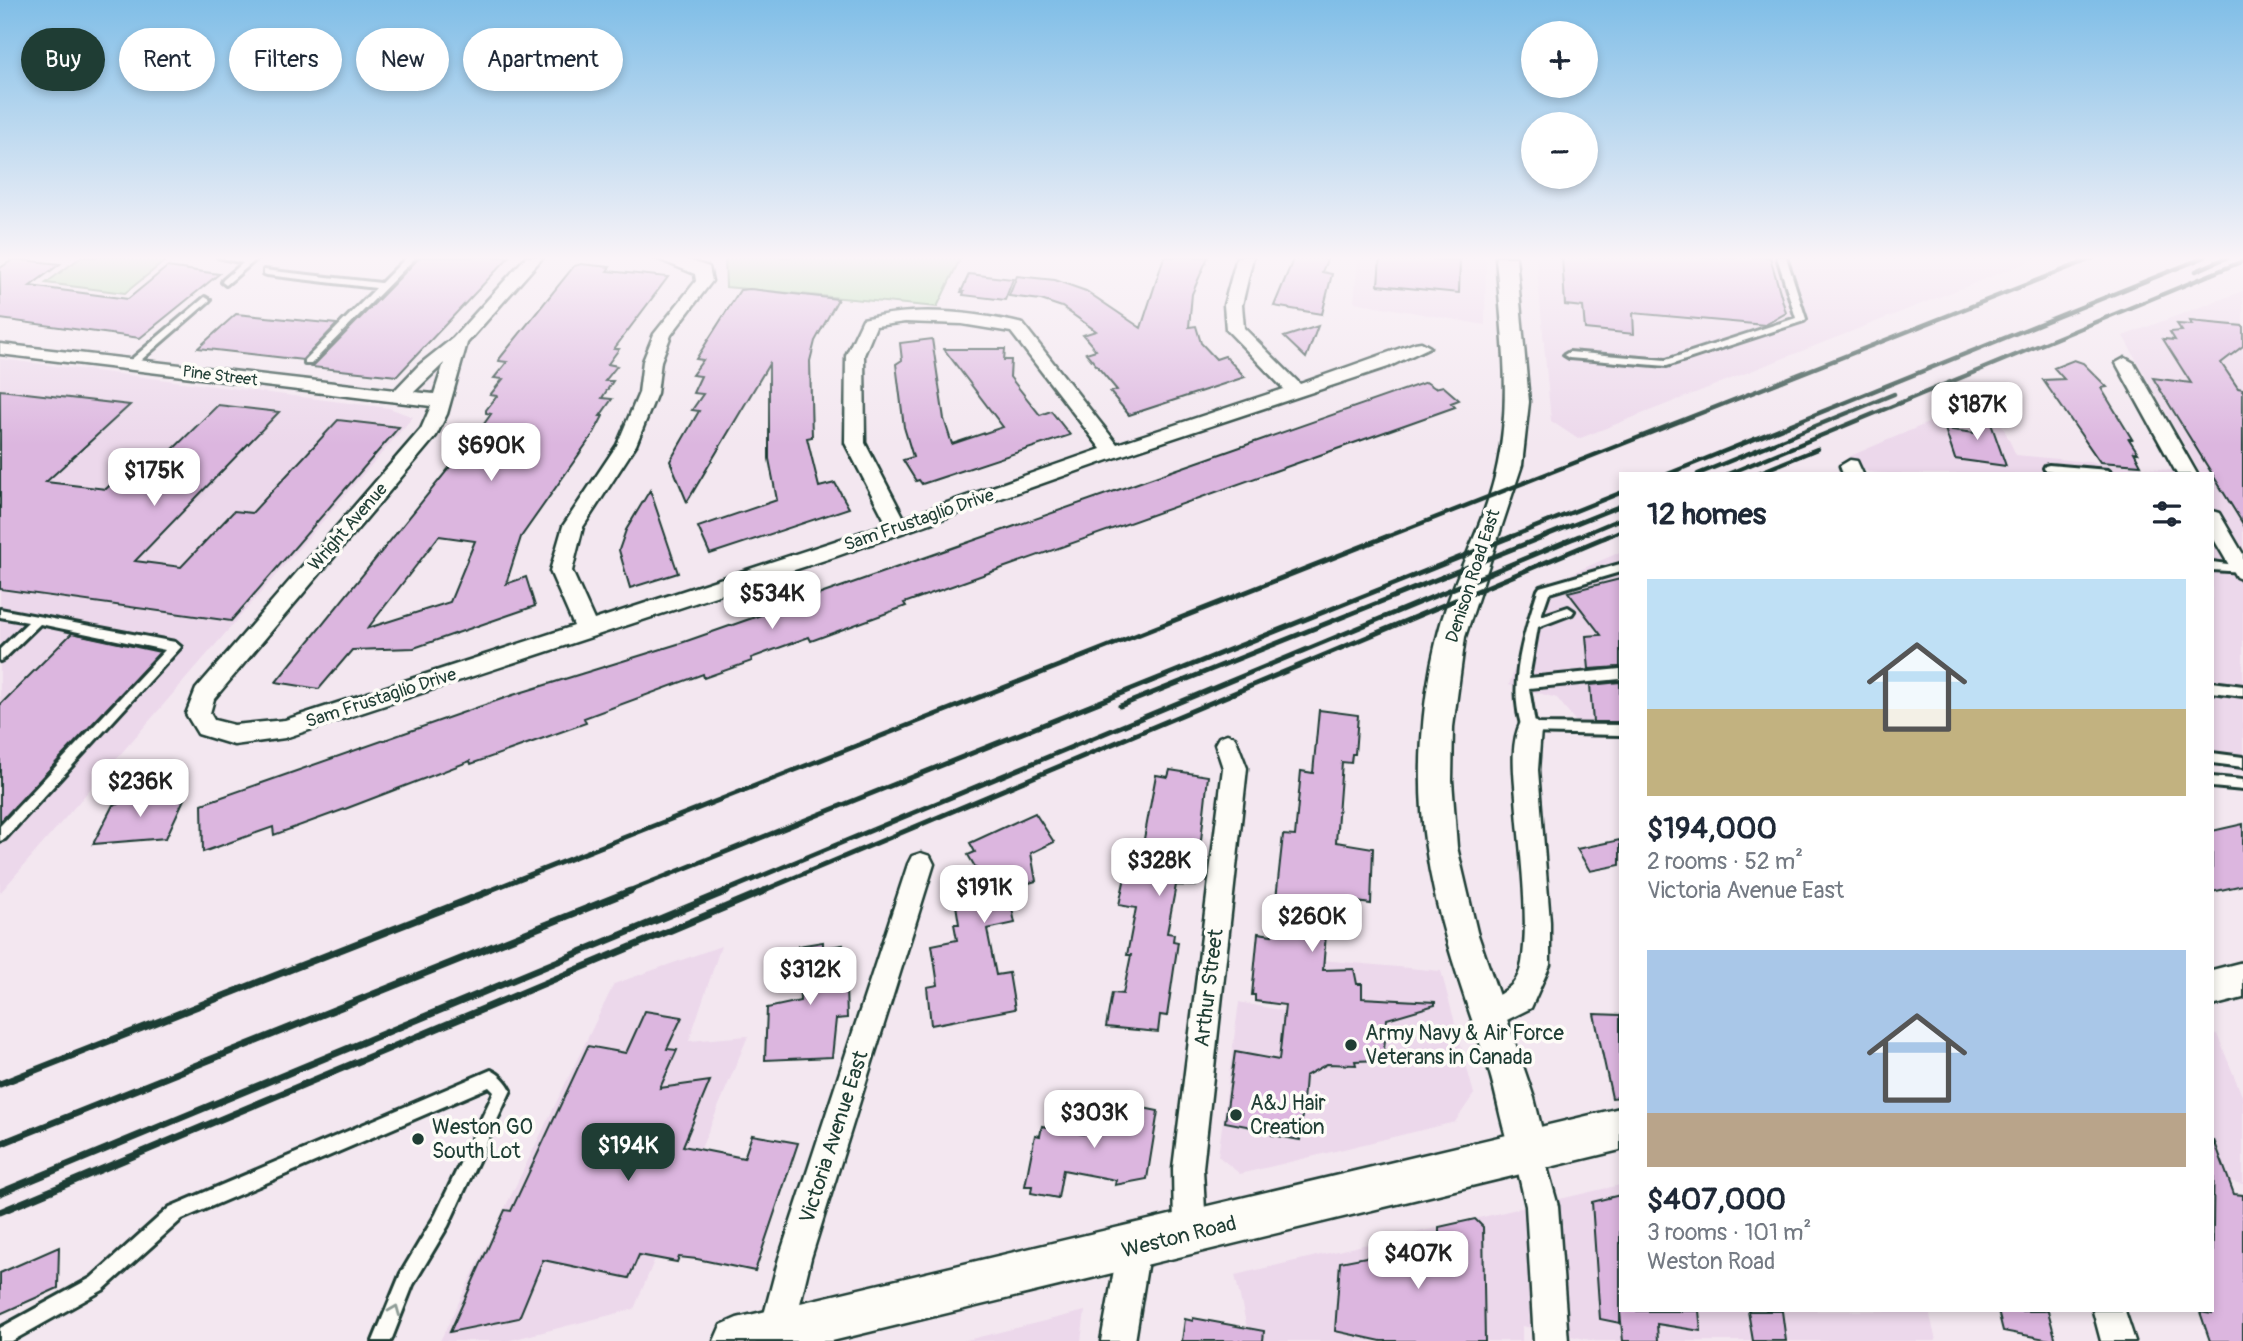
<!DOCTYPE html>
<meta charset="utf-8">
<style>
:root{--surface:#fff;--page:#f2f2f3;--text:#1f2937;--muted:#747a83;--accent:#1f3d34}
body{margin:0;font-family:Pangolin,sans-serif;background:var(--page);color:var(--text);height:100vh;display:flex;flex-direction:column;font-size:26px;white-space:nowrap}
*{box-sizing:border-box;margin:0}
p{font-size:23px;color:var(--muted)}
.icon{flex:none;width:38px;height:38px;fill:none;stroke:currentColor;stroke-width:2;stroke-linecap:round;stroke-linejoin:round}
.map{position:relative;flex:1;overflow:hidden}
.side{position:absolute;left:1619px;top:472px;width:595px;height:840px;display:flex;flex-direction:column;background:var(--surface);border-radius:0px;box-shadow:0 4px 10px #0003}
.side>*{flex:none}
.top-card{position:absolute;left:21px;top:28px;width:665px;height:63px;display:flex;gap:14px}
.tools{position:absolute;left:1521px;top:21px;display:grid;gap:14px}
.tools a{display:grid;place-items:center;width:77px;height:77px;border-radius:50%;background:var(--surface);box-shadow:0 4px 10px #0003;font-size:35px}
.price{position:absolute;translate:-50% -60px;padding:0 16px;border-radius:14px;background:#fff;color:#222;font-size:23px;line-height:46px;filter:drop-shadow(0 2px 4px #0008)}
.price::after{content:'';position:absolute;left:50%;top:42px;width:21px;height:16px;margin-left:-10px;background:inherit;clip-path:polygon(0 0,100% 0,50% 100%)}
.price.selected{background:var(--accent);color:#fff}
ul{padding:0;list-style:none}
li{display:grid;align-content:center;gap:14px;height:371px;padding:0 28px}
li span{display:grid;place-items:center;height:217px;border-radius:0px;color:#555}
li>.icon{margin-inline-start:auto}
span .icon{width:126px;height:126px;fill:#fffc;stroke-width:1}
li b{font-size:30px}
h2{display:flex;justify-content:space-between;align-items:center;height:84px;padding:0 28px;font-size:30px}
.tag{padding:0 24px;border-radius:32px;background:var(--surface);box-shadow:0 4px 10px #0003;font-size:24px;line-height:63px}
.tag.selected{background:var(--accent);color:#fff}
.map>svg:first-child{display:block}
.built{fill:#ecd8eb}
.green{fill:#abe2a5;stroke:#65906c;stroke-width:2}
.building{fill:#dcb6df;stroke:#1f3d34;stroke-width:2;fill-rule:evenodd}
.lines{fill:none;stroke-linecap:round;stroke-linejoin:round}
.service-casing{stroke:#1f3d34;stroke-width:6}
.minor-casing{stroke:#1f3d34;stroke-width:5}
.tertiary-casing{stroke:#1f3d34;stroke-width:5}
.secondary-casing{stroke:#1f3d34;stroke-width:5}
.service{fill:#fdfcf7;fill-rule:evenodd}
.minor{fill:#fdfcf7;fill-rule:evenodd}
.tertiary{fill:#fdfcf7;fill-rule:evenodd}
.secondary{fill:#fdfcf7;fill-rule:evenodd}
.rail-far2{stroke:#1f3d34;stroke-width:4.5}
.rail-far1{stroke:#1f3d34;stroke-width:5}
.rail{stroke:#1f3d34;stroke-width:7}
.oneway{stroke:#8e9c96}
.poi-dot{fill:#1f3d34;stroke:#fdfcf7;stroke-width:2.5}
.labels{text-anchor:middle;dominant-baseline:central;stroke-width:7;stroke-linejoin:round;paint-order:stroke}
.far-street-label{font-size:16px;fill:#1f3d34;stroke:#fdfcf7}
.street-label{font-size:18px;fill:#1f3d34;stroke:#fdfcf7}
.near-street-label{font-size:21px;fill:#1f3d34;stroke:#fdfcf7}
.near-poi-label{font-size:21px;fill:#1f3d34;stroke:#fdfcf7;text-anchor:start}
</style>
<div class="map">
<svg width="2243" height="1341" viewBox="0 0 2243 1341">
<rect width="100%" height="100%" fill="#f3e7f0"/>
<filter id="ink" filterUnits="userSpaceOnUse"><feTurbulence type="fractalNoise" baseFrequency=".0143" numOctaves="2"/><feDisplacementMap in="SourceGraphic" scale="14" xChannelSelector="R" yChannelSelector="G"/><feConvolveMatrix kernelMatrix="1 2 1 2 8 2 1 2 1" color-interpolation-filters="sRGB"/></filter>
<g filter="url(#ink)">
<path class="built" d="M 1358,257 L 1486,257 L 1485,325 L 1354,302 Z
M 1536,257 L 2041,257 L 1578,439 L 1551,421 Z
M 2243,291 L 2243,771 L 2212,767 L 2212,474 L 1888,474 L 1868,472 L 1848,457 L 1989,397 L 2016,455 L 2200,473 L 2123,336 Z
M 0,359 L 389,408 L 413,417 L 0,893 Z
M 1620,552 L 1620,735 L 1589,738 L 1557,698 L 1509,685 L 1542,587 Z
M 721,946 L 689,1041 L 748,1036 L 634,1309 L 507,1341 L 440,1341 L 614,984 Z
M 1321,960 L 1441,971 L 1474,1094 L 1455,1122 L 1240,1174 L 1218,1156 L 1239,1002 L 1294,1013 Z
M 2217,1034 L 2243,1098 L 2243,1184 L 2212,1178 L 2212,1035 Z
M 1620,1185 L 1620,1311 L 1929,1311 L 1936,1341 L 1595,1341 L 1522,1326 L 1522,1341 L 1250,1341 L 1235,1275 Z
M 1085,1311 L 1081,1341 L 963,1341 Z"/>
<path class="green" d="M 81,257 L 170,257 L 125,293 L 46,283 Z
M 725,257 L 961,257 L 937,307 L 726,287 Z"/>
<path class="building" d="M 420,257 L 509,257 L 397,376 L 312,367 Z
M 1164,257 L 1208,257 L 1192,294 L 1189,327 L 1196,326 L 1201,343 L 1216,359 L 1225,356 L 1245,377 L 1129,415 L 1110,392 L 1117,390 L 1086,353 L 1096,350 L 1083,335 L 1096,331 L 1062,307 L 1041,300 L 1009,296 L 1017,276 L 1055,280 L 1086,291 L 1141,328 Z
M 1294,257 L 1328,257 L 1322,272 L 1332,274 L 1322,314 L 1274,306 Z
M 1380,257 L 1460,260 L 1459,293 L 1378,285 Z
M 1562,257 L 1770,257 L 1786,313 L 1765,325 L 1633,313 L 1634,334 L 1585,329 L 1583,307 L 1565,305 Z
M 14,259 L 60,264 L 30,286 L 128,299 L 167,267 L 219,274 L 140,338 L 0,319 L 0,268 Z
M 581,264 L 610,267 L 607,271 L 668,277 L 614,349 L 619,349 L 608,364 L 617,366 L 605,381 L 613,381 L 602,398 L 612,399 L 600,416 L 603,416 L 594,433 L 521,537 L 506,584 L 526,577 L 535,606 L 414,648 L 352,650 L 319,689 L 276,682 L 479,431 L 491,414 L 486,413 L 486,410 L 497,396 L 490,395 L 503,379 L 494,378 L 507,362 L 499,361 L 500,358 L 574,266 ZM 439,536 L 475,541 L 450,602 L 368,628 Z
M 969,274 L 1013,279 L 1005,300 L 963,295 L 964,292 L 961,292 Z
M 750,289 L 838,299 L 815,341 L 810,361 L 812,437 L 807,438 L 819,487 L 835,483 L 849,508 L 710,554 L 698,527 L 777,500 L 769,459 L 769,364 L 687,502 L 670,461 L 699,411 L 692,410 L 703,394 L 693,393 L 701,376 L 692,375 L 703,360 L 696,359 L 740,290 Z
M 236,314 L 337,324 L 303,360 L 198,348 Z
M 2190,321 L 2243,326 L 2243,346 L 2221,363 L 2238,388 L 2243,389 L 2243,524 L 2153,378 L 2191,383 L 2163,339 L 2175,340 L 2170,332 L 2182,331 L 2177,324 L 2192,325 Z
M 1318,326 L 1306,358 L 1284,337 Z
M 932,339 L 944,419 L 952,444 L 1003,427 L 944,349 L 1005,349 L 1004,360 L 1011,360 L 1010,377 L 1040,415 L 1051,411 L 1070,435 L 922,484 L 919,480 L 916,481 L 903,460 L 913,457 L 904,427 L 896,364 L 902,360 L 900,343 Z
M 2074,360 L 2083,363 L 2107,387 L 2101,388 L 2132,439 L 2129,439 L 2138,453 L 2134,452 L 2141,465 L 2100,462 L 2043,380 L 2064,379 L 2054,368 Z
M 1426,382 L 1435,388 L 1443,386 L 1459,400 L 1451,403 L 1455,407 L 904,603 L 906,606 L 811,641 L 809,637 L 751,658 L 752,661 L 704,678 L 703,674 L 584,718 L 586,723 L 471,764 L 470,761 L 345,809 L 274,835 L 273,827 L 203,852 L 202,804 L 513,695 L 681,643 Z
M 0,390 L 130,405 L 46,482 L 106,489 L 133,463 L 156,466 L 218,405 L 279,412 L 135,561 L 181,567 L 234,511 L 252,513 L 338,420 L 399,427 L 231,621 L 0,589 Z
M 1968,412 L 1988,415 L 2006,466 L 1955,459 L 1945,429 L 1975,433 Z
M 650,490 L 678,573 L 630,588 L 619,550 L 626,530 Z
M 1620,579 L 1620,667 L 1589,669 L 1586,636 L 1601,635 L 1568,592 Z
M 72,633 L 160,652 L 0,822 L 0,705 Z
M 1620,682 L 1620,722 L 1593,722 L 1590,685 Z
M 1319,710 L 1358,715 L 1355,754 L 1352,754 L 1351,763 L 1342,762 L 1336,842 L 1373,848 L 1371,904 L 1329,898 L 1323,970 L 1354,969 L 1357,984 L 1362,984 L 1362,998 L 1435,1002 L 1435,1005 L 1387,1019 L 1383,1060 L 1355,1061 L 1356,1065 L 1327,1064 L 1305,1076 L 1300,1140 L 1272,1135 L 1273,1131 L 1225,1122 L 1235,1052 L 1279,1060 L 1285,1005 L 1255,1001 L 1255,995 L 1252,995 L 1258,933 L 1272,935 L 1283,835 L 1295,836 L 1301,771 L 1313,773 Z
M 1170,770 L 1208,776 L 1196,886 L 1176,885 L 1167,933 L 1174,934 L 1173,941 L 1178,942 L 1167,1016 L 1160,1015 L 1158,1032 L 1106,1027 L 1112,993 L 1123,994 L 1131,955 L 1127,955 L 1136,908 L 1119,905 L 1130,854 L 1141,855 L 1156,775 L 1168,777 Z
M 181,795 L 179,797 L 185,797 L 166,838 L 93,844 L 113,805 L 119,804 L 122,799 Z
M 1035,813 L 1054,842 L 1031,853 L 1036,881 L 1008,889 L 1015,923 L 987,929 L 996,975 L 1009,973 L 1015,1009 L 931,1025 L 927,987 L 938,985 L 932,945 L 957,940 L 954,924 L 959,924 L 956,905 L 967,903 L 962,873 L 977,870 L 968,855 L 975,852 L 970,843 Z
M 2243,824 L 2243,885 L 2212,892 L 2212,831 Z
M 1620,840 L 1620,865 L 1590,871 L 1577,849 Z
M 823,942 L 823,948 L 843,945 L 845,955 L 847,1018 L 836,1019 L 832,1057 L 765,1060 L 767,1008 L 800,1001 L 798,946 Z
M 645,1011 L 682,1017 L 667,1049 L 677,1050 L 660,1088 L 710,1081 L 683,1146 L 744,1158 L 752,1135 L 798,1143 L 755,1271 L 697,1259 L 679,1257 L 677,1262 L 639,1255 L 629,1278 L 543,1260 L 519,1318 L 450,1332 L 505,1210 L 511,1211 L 588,1046 L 626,1053 Z
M 1594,1014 L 1620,1015 L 1620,1097 L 1612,1098 Z
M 1128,1105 L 1158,1111 L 1147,1179 L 1115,1185 L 1116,1180 L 1063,1170 L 1058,1198 L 1031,1193 L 1032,1186 L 1025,1186 L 1035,1135 L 1040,1136 L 1042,1126 L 1083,1134 L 1087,1110 L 1126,1117 Z
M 2214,1140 L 2234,1194 L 2243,1195 L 2243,1341 L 2210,1341 L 2200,1312 L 2212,1314 Z
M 1620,1195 L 1620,1311 L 1699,1311 L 1701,1331 L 1657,1324 L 1658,1341 L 1623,1341 L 1620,1312 L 1620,1323 L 1600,1319 L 1592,1202 Z
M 1475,1219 L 1483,1227 L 1485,1341 L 1381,1341 L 1335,1331 L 1340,1262 L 1439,1243 L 1439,1227 Z
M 59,1247 L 58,1288 L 0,1314 L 0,1273 Z
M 1748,1311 L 1782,1311 L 1786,1341 L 1753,1341 Z
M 1998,1311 L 2048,1311 L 2056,1341 L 2003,1331 Z
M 1193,1318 L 1264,1331 L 1263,1341 L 1182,1341 L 1185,1319 L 1193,1321 Z"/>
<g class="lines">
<defs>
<path id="service" d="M 218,257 L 259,257 L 226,285 L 222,282 L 223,280 L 243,263 Z
M 407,257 L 416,257 L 311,364 L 305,364 L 305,360 L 376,288 L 267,275 L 264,274 L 264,270 L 381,283 Z
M 1777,257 L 1786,257 L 1806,319 L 1804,321 L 1667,366 L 1569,358 L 1564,355 L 1569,352 L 1666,360 L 1796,318 Z
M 205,297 L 210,300 L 208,302 L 133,367 L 127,367 L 127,363 Z
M 2049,465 L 2108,470 L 2113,474 L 2076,474 L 2045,470 L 2044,468 L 2045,466 Z
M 2212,562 L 2243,566 L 2243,572 L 2212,570 Z
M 1620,564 L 1620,572 L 1549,593 L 1541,616 L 1568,607 L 1574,611 L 1572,614 L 1538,627 L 1529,678 L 1620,669 L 1620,679 L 1529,688 L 1535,724 L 1620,725 L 1620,735 L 1524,733 C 1506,688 1524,634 1538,590 L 1540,587 Z
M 0,609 L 175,642 L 181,647 L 5,839 L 0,841 L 0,826 L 165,650 L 40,624 L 4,659 L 0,661 L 0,649 L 28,622 L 0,617 Z
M 2212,682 L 2243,686 L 2243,696 L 2212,692 Z
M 2212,753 L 2243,757 L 2243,767 L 2212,763 Z
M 2212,777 L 2243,780 L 2243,790 L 2212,787 Z
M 491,1070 C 500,1074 507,1082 511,1090 L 448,1226 L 413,1285 L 391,1341 L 373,1341 L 401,1273 L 436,1214 L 494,1092 L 489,1087 L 182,1219 L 103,1290 L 12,1341 L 0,1341 L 0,1328 L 91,1278 L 170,1207 Z"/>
<path id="minor" d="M 526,257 L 543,257 L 467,343 L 447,414 L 436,436 L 214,699 L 210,713 L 214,720 L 234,725 L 285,720 L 574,626 L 550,571 L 563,526 L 617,445 L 639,393 L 643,361 L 654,334 L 696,281 L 695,274 L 653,257 L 679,257 L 709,267 L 712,281 L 671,335 L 661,361 L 657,393 L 636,445 L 583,527 L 572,571 L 594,620 L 887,524 L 845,443 L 846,355 L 863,319 C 916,306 970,311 1023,324 L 1117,444 L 1284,389 L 1226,329 L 1224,305 L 1237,257 L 1253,257 L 1242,305 L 1244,328 L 1300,384 L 1415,343 L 1421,342 L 1430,347 L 1388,367 L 1120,456 L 837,556 L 285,738 L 234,745 L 198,734 L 186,714 L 196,689 L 421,429 L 431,406 L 0,354 L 0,344 L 395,390 L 419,365 L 453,338 ZM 905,322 L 962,324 L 1011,332 L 1101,449 L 904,518 L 865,443 L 864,355 L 876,326 ZM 444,363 L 434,394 L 414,392 Z
M 2125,358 L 2134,363 L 2197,474 L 2177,474 L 2116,363 Z
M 1850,460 L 1857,461 L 1863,474 L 1843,474 L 1840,466 Z
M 2212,511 L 2219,513 L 2243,554 L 2243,580 L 2236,577 L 2212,536 Z
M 1529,720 L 1537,722 L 1541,729 L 1538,770 L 1550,922 L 1550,965 L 1531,1008 L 1489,1029 L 1479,1025 L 1475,1016 C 1486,992 1516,998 1522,963 C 1530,916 1519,846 1516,797 C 1514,774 1510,743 1521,722 Z
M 1227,734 L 1235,737 L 1247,768 L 1203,1168 L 1206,1234 L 1201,1245 L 1190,1250 L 1179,1245 L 1174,1234 L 1173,1168 L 1223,768 L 1215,744 L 1219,737 Z
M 921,853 L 930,856 L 934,864 L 811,1258 L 791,1341 L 757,1341 L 779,1258 L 908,864 L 912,856 Z
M 1528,1135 L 1539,1139 L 1558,1206 L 1568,1341 L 1534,1341 L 1526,1206 L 1513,1150 L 1517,1139 Z
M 1134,1232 L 1145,1237 L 1150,1248 L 1135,1341 L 1101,1341 L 1118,1248 L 1123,1237 Z
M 2093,1311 L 2125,1311 L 2135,1341 L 2101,1341 Z"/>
<path id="tertiary" d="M 1496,257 L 1516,257 L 1529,402 L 1522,465 L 1465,637 L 1453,727 L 1452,780 L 1457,847 L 1477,932 L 1534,1098 L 1547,1150 L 1541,1163 L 1528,1169 L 1515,1163 C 1502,1133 1498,1098 1488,1067 C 1464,995 1437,923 1426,848 C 1416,781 1421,704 1437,638 C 1451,579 1487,522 1498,463 C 1512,395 1501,326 1496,257 Z"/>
<path id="secondary" d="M 2243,962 L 2243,998 L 2212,1006 L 2212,970 Z
M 1620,1108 L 1620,1150 L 832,1341 L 714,1341 L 721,1325 L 737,1318 Z"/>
</defs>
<use href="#service" class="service-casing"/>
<use href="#minor" class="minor-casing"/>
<use href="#tertiary" class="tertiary-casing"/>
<use href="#secondary" class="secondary-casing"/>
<use href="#service" class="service"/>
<use href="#minor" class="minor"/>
<use href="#tertiary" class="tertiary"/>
<use href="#secondary" class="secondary"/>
<path class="rail-far2" d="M 2196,271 L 2228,257
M 1668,474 L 2205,257
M 1698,474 L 1894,394
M 1728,474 L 2243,261
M 1756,474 L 1817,449
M 1384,538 L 2096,257
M 1508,538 L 1620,493
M 1540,538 L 1620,506
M 1575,538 L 1620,519
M 1604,538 L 1620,531"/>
<path class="rail-far1" d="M 1120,706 L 1545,536
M 486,892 L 1388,536
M 626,892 L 1513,536
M 723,892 L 1579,536
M 760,892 L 1608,536"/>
<path class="rail" d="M 0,1084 L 490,891
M 0,1144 L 630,891
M 0,1193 L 727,891
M 0,1212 L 764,891"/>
</g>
<defs><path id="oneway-chevron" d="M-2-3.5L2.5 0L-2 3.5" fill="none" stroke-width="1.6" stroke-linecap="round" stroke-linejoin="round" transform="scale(1.75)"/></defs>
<use class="oneway" href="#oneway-chevron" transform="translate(395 1310) rotate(-68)"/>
</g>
<linearGradient id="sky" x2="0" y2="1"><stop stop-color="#80bee7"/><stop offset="0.58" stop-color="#faf4f8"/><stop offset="1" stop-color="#faf4f8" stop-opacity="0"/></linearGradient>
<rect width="2243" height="445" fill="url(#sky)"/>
<g class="poi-dot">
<circle cx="1351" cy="1045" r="7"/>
<circle cx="1236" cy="1115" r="7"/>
<circle cx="418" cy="1139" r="7"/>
</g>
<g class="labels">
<g class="far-street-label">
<text transform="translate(220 376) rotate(7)">Pine Street</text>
</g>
<g class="street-label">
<text transform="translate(919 520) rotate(-19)">Sam Frustaglio Drive</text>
<text transform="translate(348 527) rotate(-49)">Wright Avenue</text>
<text transform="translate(1473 576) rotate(-72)">Denison Road East</text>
<text transform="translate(381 698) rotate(-18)">Sam Frustaglio Drive</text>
</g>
<g class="near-street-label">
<text transform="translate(1209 988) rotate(-83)">Arthur Street</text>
<text transform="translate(834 1137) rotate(-72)">Victoria Avenue East</text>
<text transform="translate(1179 1237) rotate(-14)">Weston Road</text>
</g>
<g class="near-poi-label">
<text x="1365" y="1033">Army Navy &amp; Air Force<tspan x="1365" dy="24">Veterans in Canada</tspan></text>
<text x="1250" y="1103">A&amp;J Hair<tspan x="1250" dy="24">Creation</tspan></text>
<text x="432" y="1127">Weston GO<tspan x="432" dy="24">South Lot</tspan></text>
</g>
</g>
</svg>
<div class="tools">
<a>+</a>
<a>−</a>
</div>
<b class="price" style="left:1977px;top:442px">$187K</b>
<b class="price" style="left:491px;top:483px">$690K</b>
<b class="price" style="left:154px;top:508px">$175K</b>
<b class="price" style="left:772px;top:631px">$534K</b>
<b class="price" style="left:140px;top:819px">$236K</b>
<b class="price" style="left:1159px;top:898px">$328K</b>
<b class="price" style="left:984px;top:925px">$191K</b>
<b class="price" style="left:1312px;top:954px">$260K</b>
<b class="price" style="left:810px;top:1007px">$312K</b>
<b class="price" style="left:1094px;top:1150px">$303K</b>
<b class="price selected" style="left:628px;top:1183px">$194K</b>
<b class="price" style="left:1418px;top:1291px">$407K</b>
<div class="top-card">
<a class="tag selected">Buy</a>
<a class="tag">Rent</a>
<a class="tag">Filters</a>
<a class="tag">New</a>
<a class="tag">Apartment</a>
</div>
<section class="side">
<h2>12 homes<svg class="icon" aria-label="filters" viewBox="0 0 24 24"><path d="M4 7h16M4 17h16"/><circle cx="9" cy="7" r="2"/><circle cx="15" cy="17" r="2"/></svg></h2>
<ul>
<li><span style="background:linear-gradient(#bfe0f5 60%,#c2b280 0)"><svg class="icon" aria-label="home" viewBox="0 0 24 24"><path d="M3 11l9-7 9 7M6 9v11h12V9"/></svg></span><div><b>$194,000</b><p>2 rooms · 52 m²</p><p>Victoria Avenue East</p></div></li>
<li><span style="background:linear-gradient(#a9c7e8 75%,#b9a48a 0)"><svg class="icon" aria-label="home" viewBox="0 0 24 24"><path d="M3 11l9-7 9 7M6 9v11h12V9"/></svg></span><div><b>$407,000</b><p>3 rooms · 101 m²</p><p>Weston Road</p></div></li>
</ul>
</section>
</div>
